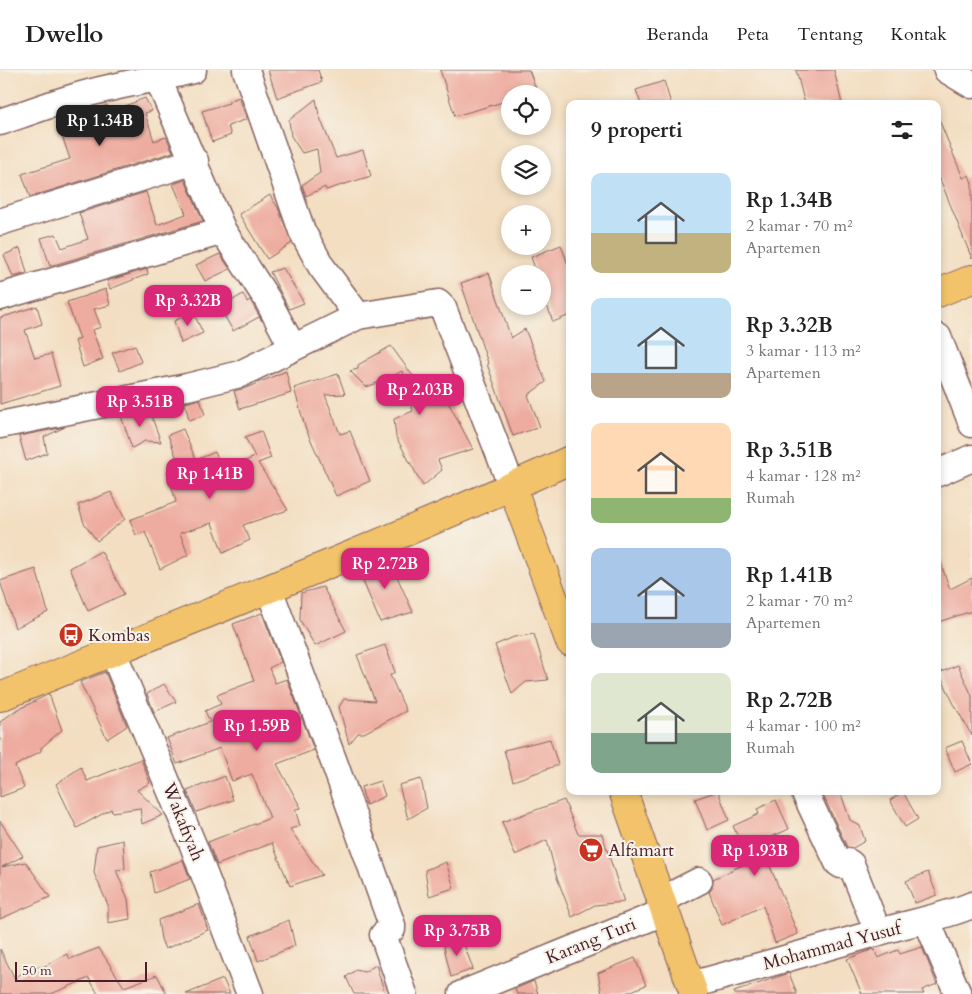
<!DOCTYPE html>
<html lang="id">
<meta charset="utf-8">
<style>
:root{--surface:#fff;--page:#f2f2f2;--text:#222;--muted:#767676;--line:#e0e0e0;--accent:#db2777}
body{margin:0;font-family:Cardo,serif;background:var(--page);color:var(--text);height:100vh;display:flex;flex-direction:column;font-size:19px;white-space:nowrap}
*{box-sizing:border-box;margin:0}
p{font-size:16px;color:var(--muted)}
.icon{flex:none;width:28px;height:28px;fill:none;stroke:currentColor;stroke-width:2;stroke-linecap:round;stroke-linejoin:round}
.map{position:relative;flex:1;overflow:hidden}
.side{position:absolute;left:566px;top:30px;width:375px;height:695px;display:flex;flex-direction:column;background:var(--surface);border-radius:10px;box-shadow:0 2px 8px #0003}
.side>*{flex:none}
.controls{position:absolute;left:501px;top:15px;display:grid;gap:10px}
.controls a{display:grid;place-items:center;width:50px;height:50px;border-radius:50%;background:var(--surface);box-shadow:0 2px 8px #0003;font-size:25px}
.scale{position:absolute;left:15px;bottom:12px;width:132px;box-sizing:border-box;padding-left:5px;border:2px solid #4a1f2b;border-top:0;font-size:14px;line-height:18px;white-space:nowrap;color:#4a1f2b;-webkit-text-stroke:4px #f7f3e8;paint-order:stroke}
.price{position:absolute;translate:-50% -42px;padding:0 11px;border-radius:10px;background:var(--accent);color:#fff;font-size:16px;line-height:32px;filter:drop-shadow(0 1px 2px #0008)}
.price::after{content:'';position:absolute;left:50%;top:30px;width:15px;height:11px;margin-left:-8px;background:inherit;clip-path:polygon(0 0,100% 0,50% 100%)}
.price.active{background:#222;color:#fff}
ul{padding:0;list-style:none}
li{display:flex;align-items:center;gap:15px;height:125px;padding:0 25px}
li span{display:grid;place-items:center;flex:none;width:140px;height:100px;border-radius:10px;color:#555}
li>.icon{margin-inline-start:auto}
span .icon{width:60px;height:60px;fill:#fffc;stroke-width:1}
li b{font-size:21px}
h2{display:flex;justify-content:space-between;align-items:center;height:60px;padding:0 25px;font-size:21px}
header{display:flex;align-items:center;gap:30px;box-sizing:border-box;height:70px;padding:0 25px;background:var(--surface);border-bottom:1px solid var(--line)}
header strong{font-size:24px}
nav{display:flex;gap:28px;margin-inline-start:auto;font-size:18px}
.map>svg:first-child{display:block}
.building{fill:#eeab9f}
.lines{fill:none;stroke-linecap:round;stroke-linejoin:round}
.minor-casing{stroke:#856260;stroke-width:29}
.major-casing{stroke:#856260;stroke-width:30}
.minor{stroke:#fff;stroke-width:26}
.major{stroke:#f2c36a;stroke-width:28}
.labels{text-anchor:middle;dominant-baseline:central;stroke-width:4;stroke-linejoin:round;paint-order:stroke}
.poi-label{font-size:18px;fill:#4a1f2b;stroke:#f7f3e8;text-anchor:start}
.street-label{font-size:18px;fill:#4a1f2b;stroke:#f7f3e8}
</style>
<header>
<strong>Dwello</strong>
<nav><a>Beranda</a><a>Peta</a><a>Tentang</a><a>Kontak</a></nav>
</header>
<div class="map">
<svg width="972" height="924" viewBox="0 0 972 924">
<rect width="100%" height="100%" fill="#f7f3e8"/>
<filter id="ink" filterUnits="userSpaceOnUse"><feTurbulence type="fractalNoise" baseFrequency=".02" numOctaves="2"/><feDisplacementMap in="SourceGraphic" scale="10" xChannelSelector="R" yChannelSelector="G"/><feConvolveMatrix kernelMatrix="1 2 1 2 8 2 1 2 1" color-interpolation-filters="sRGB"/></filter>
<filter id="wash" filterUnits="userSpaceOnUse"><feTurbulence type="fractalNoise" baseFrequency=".0096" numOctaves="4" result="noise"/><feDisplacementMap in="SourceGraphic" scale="20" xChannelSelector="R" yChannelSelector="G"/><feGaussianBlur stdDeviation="1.12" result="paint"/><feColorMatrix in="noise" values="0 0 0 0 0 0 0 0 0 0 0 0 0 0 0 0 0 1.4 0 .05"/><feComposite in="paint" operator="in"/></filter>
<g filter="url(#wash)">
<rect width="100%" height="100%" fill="#f3dec1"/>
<g id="blocks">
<path class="building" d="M 268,0 L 318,0 L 322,12 L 277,28 Z
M 440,0 L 529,0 L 538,24 L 510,24 L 510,30 L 455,46 Z
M 796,0 L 834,0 L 842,34 L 805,34 Z
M 664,11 L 671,34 L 641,34 L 636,20 Z
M 239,27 L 247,49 L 228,56 L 231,65 L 212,72 L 202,41 L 229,33 L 229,31 Z
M 145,28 L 152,41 L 145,43 L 154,71 L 166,67 L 173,82 L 30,127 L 22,104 L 70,89 L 58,54 L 107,35 L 110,42 Z
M 316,29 L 319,45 L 336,88 L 363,80 L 371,106 L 326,120 L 325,117 L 306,126 L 302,115 L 320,103 L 317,79 L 302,83 L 291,66 L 289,50 Z
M 938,47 L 963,108 L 969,105 L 972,113 L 972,189 L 938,104 Z
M 185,110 L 203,151 L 50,196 L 41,168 L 56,164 L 62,178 L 88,169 L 79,143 L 146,122 L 157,155 L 186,144 L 173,114 Z
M 270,125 L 278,138 L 292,173 L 267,189 L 239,144 Z
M 561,175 L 570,200 L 570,245 L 553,252 L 542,221 L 542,204 L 537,204 L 531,187 Z
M 20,178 L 27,203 L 13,207 L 4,185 Z
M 220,184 L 230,199 L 205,211 L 196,195 Z
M 283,198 L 304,233 L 289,239 L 270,202 Z
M 147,199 L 148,204 L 110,219 L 107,211 Z
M 489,203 L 511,268 L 525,259 L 546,312 L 528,325 L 540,357 L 513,366 L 487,294 L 488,293 L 461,213 Z
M 106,219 L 110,235 L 94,239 L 101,257 L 92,260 L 103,289 L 83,297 L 75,271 L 80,269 L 67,232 Z
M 243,224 L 247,232 L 250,230 L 262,251 L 259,247 L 233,261 L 220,238 Z
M 37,236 L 42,254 L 25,260 L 35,288 L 51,284 L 60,316 L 0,334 L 0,248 Z
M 193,242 L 203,263 L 181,273 L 174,251 Z
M 135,275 L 141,292 L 120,301 L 112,283 Z
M 391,276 L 421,317 L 443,308 L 456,325 L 447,330 L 473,379 L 438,390 L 442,400 L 423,416 L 396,367 L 394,349 L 413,341 L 402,301 L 386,310 L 366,317 L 350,301 L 358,299 L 358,295 Z
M 286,301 L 291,323 L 240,339 L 234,321 L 246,318 Z
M 338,304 L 345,324 L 325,325 L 340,364 L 350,361 L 370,411 L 336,426 L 305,357 L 294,318 Z
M 200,329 L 205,345 L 189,350 L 185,333 Z
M 149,340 L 161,372 L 145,371 L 132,378 L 121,346 Z
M 65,357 L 44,367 L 47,383 L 26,391 L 19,366 Z
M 183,359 L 196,390 L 215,382 L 223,400 L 255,387 L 245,367 L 261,361 L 271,388 L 258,393 L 288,440 L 243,455 L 250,470 L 223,483 L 212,453 L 180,463 L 188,485 L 160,499 L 145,462 L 136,465 L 130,450 L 176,432 L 167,401 L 180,397 L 168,365 Z
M 111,422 L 125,449 L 97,471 L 84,453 L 78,435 Z
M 101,481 L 124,524 L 88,541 L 70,498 Z
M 388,487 L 413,542 L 380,552 L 358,499 Z
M 938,489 L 939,489 L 950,519 L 972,508 L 972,541 L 938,552 Z
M 36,499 L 48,542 L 15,558 L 0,511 Z
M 323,517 L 346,561 L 315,576 L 300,550 L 301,523 Z
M 262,543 L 281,592 L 269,598 L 275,613 L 287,609 L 314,680 L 277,694 L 301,738 L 295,739 L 300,756 L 290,759 L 322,805 L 290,816 L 272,773 L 217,795 L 208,772 L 270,748 L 252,704 L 232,711 L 220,678 L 177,694 L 167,668 L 210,652 L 205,641 L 221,634 L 217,625 L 254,611 L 233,554 Z
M 534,564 L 548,610 L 526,612 L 512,624 L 495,575 L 514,567 Z
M 385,575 L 395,602 L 390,605 L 406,641 L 364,663 L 358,663 L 349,674 L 339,637 L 344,629 L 375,631 L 357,585 Z
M 958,595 L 972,626 L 972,666 L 954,634 L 939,603 Z
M 105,602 L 127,656 L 107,669 L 80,612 Z
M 164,614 L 176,632 L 154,642 L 147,624 Z
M 49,624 L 62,660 L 41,678 L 41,681 L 15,696 L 24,718 L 0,727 L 0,652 L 15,641 Z
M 550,669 L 558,695 L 513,711 L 504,680 Z
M 962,671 L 972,694 L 955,702 L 945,678 Z
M 141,689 L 150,713 L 137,720 L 163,745 L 142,754 L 140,738 L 112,742 L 111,739 L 77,758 L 56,714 L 81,697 L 87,711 Z
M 225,706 L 233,730 L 196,742 L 187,721 Z
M 421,709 L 427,738 L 408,749 L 399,715 Z
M 380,711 L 385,726 L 366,735 L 361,717 Z
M 718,721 L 729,750 L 707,760 L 695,729 Z
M 821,721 L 840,721 L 850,750 L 860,756 L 865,771 L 853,778 L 847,777 Z
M 903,722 L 918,749 L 905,757 L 890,730 Z
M 564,730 L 578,764 L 602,764 L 624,832 L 595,835 L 572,847 L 556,805 L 547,770 L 515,785 L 502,752 Z
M 776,730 L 789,759 L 760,772 L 798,864 L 775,873 L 763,836 L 722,855 L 709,822 L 712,819 L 713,809 L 749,792 L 733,756 L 759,744 L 757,739 Z
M 0,751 L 23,786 L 2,797 L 26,792 L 50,827 L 0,849 Z
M 123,770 L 125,799 L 116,800 L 128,829 L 130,849 L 108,853 L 108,835 L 94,803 L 97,776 Z
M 183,790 L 190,809 L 154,823 L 150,802 Z
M 446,792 L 454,818 L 429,826 L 425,800 Z
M 928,802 L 937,825 L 915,833 L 906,811 Z
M 199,834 L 208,860 L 165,879 L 161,869 L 158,850 Z
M 289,850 L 295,876 L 258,891 L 250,866 Z
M 451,868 L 462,869 L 473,899 L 451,907 L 444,877 Z
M 922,877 L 937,914 L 922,920 L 924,924 L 862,924 L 847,889 L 874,879 L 878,888 L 898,880 L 900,884 Z
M 99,878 L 124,917 L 157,905 L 167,924 L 98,924 L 89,908 L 51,924 L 0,924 L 0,879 L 15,909 L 27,898 L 43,897 L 67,884 L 70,889 Z
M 635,888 L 646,915 L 624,924 L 602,924 L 598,903 Z
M 376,895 L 385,924 L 354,924 L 346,907 L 356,900 L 364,902 Z
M 789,903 L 797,924 L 735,924 L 734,922 Z
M 223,909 L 230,924 L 186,924 Z
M 534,911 L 538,924 L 517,924 L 515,919 Z"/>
</g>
</g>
<g filter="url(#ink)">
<use href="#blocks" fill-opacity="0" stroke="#856260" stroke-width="1"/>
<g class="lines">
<defs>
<path id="minor" d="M 246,0 L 302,161 L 321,196 L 358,246
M 947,0 L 972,15
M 158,9 L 223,161 L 267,229 L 293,278
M 0,52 C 38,39 75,25 114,17 C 140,11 167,7 193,0
M 0,152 L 195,91
M 0,227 L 223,161
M 938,267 L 972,354
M 0,355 L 187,317 L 240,304 L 358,246 L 438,233 L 443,238 L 512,417
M 938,403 L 972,388
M 269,519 L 334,692 L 392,855 L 392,859 L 383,865 L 404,924
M 113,582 L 193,775 L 250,924
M 804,721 L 838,793 L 841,795 L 848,792 L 851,794 L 878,862
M 660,831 L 699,811
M 927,851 L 958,924
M 691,915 C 753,898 814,881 876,863 C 908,853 941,848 972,835
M 462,924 L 664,842"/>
<path id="major" d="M 938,223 L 972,209
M 512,417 L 570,572
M 0,627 C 191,550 383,475 570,390
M 623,721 L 694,924"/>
</defs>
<use href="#minor" class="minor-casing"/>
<use href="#major" class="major-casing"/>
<use href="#minor" class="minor"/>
<use href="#major" class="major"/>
</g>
</g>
<defs>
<symbol id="bus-disc" viewBox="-11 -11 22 22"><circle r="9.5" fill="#c8321e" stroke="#f7f3e8"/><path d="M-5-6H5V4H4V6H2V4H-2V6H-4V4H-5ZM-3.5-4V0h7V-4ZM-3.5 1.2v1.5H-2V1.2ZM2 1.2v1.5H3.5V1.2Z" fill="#fff"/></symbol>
<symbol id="supermarket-disc" viewBox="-11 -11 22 22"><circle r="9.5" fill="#c8321e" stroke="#f7f3e8"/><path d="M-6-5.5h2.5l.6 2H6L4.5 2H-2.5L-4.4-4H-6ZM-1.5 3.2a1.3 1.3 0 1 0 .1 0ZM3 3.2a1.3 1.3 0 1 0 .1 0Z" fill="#fff"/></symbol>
</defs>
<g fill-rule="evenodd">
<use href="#bus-disc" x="57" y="551" width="28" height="28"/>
<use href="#supermarket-disc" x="577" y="766" width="28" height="28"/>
</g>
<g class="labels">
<g class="poi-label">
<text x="88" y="565">Kombas</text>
<text x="608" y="780">Alfamart</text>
</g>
<g class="street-label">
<text transform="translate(183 752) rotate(68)">Wakafiyah</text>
<text transform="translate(591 871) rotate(-22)">Karang Turi</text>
<text transform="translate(832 876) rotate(-15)">Mohammad Yusuf</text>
</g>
</g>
</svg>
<div class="controls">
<a><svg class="icon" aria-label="locate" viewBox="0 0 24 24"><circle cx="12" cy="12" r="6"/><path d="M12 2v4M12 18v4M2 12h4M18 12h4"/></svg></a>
<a><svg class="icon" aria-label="layers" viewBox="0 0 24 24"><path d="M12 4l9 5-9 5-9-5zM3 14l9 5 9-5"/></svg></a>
<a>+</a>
<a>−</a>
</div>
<div class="scale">50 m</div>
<b class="price active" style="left:100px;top:77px">Rp 1.34B</b>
<b class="price" style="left:188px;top:257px">Rp 3.32B</b>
<b class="price" style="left:420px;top:346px">Rp 2.03B</b>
<b class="price" style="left:140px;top:358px">Rp 3.51B</b>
<b class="price" style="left:210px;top:430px">Rp 1.41B</b>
<b class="price" style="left:385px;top:520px">Rp 2.72B</b>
<b class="price" style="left:257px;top:682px">Rp 1.59B</b>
<b class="price" style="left:755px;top:807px">Rp 1.93B</b>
<b class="price" style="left:457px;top:887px">Rp 3.75B</b>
<section class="side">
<h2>9 properti<svg class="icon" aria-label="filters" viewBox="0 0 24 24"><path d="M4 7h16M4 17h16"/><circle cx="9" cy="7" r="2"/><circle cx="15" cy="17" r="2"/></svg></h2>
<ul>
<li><span style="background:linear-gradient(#bfe0f5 60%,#c2b280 0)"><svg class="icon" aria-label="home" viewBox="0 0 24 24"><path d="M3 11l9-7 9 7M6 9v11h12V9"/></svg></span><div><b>Rp 1.34B</b><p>2 kamar · 70 m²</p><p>Apartemen</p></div></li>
<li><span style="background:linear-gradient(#bfe0f5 75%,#b9a48a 0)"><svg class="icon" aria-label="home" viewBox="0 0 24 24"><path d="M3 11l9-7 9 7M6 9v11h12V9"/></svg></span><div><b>Rp 3.32B</b><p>3 kamar · 113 m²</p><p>Apartemen</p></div></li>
<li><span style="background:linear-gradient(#ffd9b3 75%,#8fb573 0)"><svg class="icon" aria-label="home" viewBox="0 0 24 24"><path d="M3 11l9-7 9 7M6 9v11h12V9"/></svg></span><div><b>Rp 3.51B</b><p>4 kamar · 128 m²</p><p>Rumah</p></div></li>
<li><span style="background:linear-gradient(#a9c7e8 75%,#9aa5b1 0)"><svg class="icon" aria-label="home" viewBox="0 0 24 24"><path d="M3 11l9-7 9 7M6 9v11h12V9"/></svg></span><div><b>Rp 1.41B</b><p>2 kamar · 70 m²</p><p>Apartemen</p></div></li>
<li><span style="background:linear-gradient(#dfe7d0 60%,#7fa58c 0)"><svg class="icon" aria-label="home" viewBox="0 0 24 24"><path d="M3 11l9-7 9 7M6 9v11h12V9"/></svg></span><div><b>Rp 2.72B</b><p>4 kamar · 100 m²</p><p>Rumah</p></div></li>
</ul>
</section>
</div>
